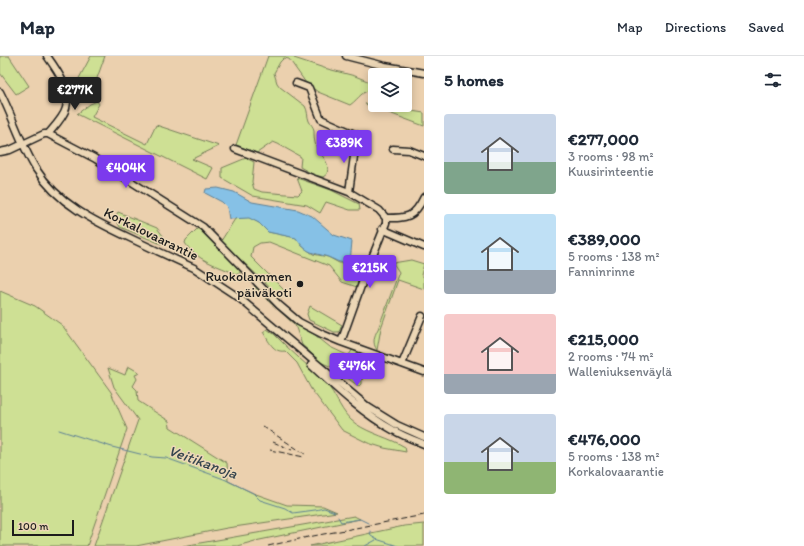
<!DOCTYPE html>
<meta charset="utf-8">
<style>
:root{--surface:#fff;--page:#f6f6f7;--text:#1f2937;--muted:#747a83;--line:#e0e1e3;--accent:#7c3aed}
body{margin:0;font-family:Itim,sans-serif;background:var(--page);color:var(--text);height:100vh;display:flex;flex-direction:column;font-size:15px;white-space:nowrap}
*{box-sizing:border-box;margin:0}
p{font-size:13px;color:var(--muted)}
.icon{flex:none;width:22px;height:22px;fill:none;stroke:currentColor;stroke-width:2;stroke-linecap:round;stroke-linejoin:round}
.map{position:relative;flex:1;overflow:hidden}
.details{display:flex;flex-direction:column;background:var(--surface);width:380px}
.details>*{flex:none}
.buttons{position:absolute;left:368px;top:12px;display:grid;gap:8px}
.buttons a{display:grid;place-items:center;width:44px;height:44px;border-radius:4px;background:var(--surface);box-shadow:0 2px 10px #0003;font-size:20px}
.scale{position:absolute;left:12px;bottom:10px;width:62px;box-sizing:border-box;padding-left:4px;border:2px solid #1c1c1c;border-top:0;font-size:11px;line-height:14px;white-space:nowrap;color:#1c1c1c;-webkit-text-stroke:3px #ecd7b6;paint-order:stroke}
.price{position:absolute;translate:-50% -34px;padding:0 9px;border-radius:4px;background:var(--accent);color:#fff;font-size:13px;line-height:26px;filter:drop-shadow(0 1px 2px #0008)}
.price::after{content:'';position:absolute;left:50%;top:24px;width:12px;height:9px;margin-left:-6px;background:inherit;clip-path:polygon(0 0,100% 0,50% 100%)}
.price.active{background:#222;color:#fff}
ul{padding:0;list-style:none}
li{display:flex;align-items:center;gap:12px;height:100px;padding:0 20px}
li span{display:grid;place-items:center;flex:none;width:112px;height:80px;border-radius:4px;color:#555}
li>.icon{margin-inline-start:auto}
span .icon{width:48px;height:48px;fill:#fffc;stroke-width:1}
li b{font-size:17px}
h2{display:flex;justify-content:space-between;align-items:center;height:48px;padding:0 20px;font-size:17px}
header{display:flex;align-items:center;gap:24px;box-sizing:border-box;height:56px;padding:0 20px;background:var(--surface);border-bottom:1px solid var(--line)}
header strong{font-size:19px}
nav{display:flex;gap:22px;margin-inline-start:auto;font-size:14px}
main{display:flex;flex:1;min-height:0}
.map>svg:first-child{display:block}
.green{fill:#cee094;stroke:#757e58}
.water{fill:#86c1e6;stroke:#5c7f95}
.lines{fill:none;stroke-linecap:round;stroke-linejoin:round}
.stream{stroke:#5c7f95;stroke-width:1}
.minor-casing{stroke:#1c1c1c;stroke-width:9}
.minor{stroke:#ecd7b6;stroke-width:6}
.rail{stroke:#1c1c1c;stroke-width:1;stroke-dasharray:6 3;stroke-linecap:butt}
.poi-dot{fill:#1c1c1c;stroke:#ecd7b6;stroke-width:1.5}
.labels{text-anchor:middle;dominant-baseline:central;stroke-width:3;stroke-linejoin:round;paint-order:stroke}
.street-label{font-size:14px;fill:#1c1c1c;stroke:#ecd7b6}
.poi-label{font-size:14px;fill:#1c1c1c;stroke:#ecd7b6;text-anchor:end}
.water-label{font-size:15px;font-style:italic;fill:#36454e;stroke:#ecd7b6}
</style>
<header>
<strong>Map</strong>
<nav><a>Map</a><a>Directions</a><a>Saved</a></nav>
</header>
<main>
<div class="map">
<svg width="424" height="490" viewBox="0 0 424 490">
<rect width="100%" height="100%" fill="#ebd0ae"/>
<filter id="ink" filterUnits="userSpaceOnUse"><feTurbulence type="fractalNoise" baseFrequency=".025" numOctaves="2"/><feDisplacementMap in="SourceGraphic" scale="8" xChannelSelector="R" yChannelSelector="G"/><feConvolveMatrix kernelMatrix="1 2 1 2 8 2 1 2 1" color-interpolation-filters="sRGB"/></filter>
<g filter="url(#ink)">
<path class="green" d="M 0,0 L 9,0 L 29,30 L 16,38 L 0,17 Z
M 91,0 L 105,0 L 92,36 L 69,41 Z
M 268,0 L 294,0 L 294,2 L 324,12 L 355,20 L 375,28 L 375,34 C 361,34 360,42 350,49 L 318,36 L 306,27 L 289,3 L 284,2 L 280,6 L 274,17 L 277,27 L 280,31 L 305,50 C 308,55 307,60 309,65 C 311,69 313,70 314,74 C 314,79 314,85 316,90 C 320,100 331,105 327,118 L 323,121 L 314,119 L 300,111 L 301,101 L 278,88 L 273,86 L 257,97 L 236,89 Z
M 97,45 L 99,48 L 92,61 L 147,88 L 156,69 L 219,90 L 192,103 L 213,112 L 207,123 L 77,58 L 90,48 Z
M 372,47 L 375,48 L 375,49 L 424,57 L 424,70 L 365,48 Z
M 246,102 L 254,106 L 252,126 L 254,133 L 262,136 L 298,139 L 302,135 L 297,122 L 331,134 L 359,148 L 360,154 L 350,154 L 326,146 L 320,157 L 307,149 L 253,140 L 222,122 L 222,112 Z
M 118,156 L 157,172 L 164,181 L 161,188 L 120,171 C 117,166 115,160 118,156 Z
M 241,161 L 249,161 L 259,167 L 268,176 L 297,182 L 302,190 L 313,198 L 328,201 L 339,207 L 350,207 L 359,214 L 357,231 L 342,226 L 329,210 L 269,186 L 260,187 L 253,191 L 251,201 L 285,235 L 281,242 L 221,185 L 235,163 Z
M 198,172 L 232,205 L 240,213 L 240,218 L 236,218 C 219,210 195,204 185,187 L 186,184 Z
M 411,204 L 424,208 L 421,219 L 424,221 L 424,233 L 398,224 L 381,272 L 377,294 C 372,287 374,280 378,273 L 399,216 L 393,207 Z
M 254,229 L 256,229 L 305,273 L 315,279 L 330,291 L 347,299 L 348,301 L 350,310 L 361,325 L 361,328 L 359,330 L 357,329 L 332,311 L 320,306 L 309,295 L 302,289 L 295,269 L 256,234 Z
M 0,235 L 35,250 L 62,269 L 111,336 L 127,373 L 87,490 L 0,490 Z
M 310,250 L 342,269 L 339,276 L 334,276 L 309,264 L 307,258 Z
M 267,273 L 274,278 C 290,295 309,310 325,326 C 337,339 341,358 356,368 C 371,378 390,382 405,391 L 406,396 L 384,392 L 368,387 L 342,374 L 311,333 L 297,307 L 285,295 C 273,297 269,285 263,276 Z
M 353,293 L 372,299 L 362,324 L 355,314 L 349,299 Z
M 128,310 L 140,317 L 135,319 L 137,323 L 133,330 L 137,334 L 138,345 L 169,365 L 170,371 L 227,407 L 228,425 L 253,437 L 287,449 L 323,450 L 337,456 L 227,472 L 136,490 L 94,490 L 138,364 L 114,331 L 108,312 L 125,319 Z
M 354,460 L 360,463 L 255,485 L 237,490 L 183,490 Z
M 424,468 L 424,490 L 310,490 L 404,470 Z"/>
<path class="water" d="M 218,132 L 234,136 L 252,146 L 298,154 L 312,160 L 334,179 L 352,185 L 350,207 C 338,207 338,205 328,201 C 312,196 307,198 296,182 L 268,176 L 259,167 L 249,162 L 229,163 L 227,151 L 222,146 L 205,137 L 206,133 Z"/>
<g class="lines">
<path class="stream" d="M 59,374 L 112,391 L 152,401 L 166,402 L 224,423 L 253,437 L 260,444 L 285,452 L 293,457 L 315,454 L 324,452 L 335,456
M 338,461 L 341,466 L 360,463 L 368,467
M 370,475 L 371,480 L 376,483 L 398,490
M 365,490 L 376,484"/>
<defs>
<path id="minor" d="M 346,0 L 385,10 L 424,17
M 296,27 L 309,32 L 321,63 L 357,79 L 349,136
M 0,36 C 13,61 21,89 36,113 C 58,148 94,165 130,182 C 151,192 172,202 194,212 L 238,241 L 368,351 L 397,369 L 424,381
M 48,78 L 94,102 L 203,171 L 279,249 L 299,266 L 322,278 L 341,286 L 424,316
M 235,93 L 349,136 L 379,154 L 386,162 L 386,167 L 365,219 L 341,286
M 393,93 L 409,94 L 424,100
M 0,96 L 10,94 L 44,78 L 48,78 C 54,71 64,61 66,52 C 71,33 57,14 47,0
M 386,162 C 407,162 414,162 424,141
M 382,173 L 424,191
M 402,308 L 422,260
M 311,309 C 337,333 362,357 393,374 C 403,380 414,384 424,388"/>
</defs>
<use href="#minor" class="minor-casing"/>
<use href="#minor" class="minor"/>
<path class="rail" d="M 262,370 L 305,398
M 273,386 L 292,394
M 270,394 L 304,401
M 268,490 L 308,481 L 424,459"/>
</g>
</g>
<circle class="poi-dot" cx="300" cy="228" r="4"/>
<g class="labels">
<g class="street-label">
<text transform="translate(151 178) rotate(26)">Korkalovaarantie</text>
</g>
<g class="poi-label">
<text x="292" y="220">Ruokolammen<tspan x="292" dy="16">päiväkoti</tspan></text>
</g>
<g class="water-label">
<text transform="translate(203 406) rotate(20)">Veitikanoja</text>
</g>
</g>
</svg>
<div class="buttons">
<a><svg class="icon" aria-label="layers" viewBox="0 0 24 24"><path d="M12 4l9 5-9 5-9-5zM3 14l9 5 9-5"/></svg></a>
</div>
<div class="scale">100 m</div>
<b class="price active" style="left:75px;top:55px">€277K</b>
<b class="price" style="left:344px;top:108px">€389K</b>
<b class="price" style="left:126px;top:133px">€404K</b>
<b class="price" style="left:370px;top:233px">€215K</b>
<b class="price" style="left:357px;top:331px">€476K</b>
</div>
<section class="details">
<h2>5 homes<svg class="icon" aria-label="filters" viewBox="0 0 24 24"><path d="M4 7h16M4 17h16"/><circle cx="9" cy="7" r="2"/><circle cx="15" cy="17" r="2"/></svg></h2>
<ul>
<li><span style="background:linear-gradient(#c9d6e8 60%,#7fa58c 0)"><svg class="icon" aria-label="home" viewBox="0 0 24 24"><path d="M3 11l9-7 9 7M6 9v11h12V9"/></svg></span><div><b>€277,000</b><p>3 rooms · 98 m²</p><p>Kuusirinteentie</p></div></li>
<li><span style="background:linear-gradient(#bfe0f5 70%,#9aa5b1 0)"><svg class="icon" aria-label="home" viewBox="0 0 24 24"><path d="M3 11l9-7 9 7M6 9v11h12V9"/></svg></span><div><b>€389,000</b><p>5 rooms · 138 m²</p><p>Fanninrinne</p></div></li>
<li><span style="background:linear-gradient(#f6c9c9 75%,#9aa5b1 0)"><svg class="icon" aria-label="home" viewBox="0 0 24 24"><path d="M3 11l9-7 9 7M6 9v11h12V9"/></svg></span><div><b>€215,000</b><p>2 rooms · 74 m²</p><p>Walleniuksenväylä</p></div></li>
<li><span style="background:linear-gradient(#c9d6e8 60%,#8fb573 0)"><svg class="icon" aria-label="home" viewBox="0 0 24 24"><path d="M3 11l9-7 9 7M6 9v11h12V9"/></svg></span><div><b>€476,000</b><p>5 rooms · 138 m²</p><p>Korkalovaarantie</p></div></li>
</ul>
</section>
</main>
